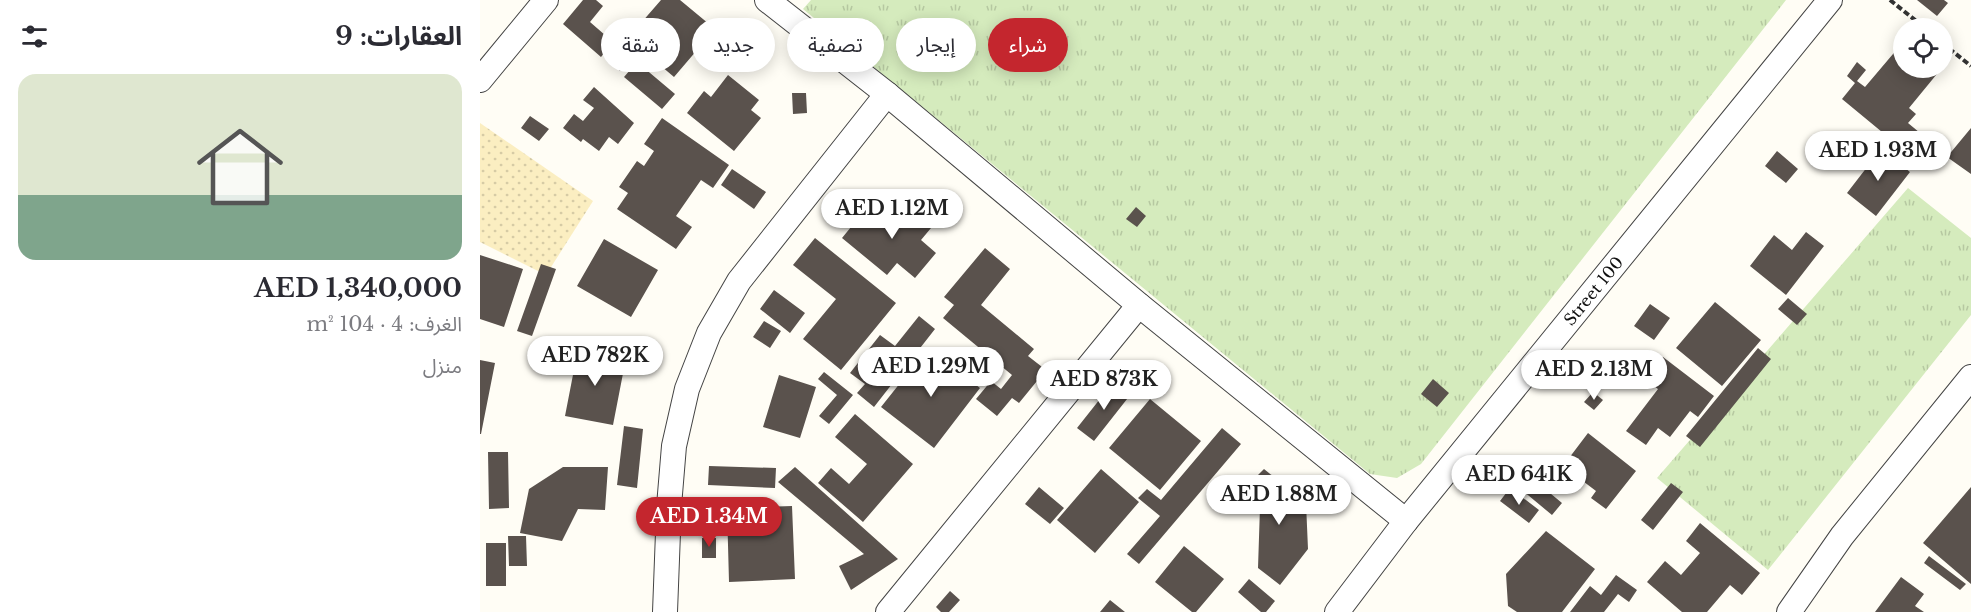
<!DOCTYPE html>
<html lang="ar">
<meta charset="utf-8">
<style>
:root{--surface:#fff;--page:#f2f2f3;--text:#2b2b33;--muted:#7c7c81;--line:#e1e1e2;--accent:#c4262e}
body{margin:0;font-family:"Libre Baskerville","Noto Sans Arabic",serif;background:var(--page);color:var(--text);direction:rtl;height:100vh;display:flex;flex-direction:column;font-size:22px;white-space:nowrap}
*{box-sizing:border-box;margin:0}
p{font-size:20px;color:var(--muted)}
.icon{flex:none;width:33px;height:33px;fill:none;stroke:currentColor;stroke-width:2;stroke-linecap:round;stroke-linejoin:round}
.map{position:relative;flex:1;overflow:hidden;direction:ltr}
.panel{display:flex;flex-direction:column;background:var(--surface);width:480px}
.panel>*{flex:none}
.guide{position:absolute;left:18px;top:18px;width:570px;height:54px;direction:rtl;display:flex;gap:12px}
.fabs{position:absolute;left:1413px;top:18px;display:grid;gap:12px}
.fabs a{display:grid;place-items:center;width:60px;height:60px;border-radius:50%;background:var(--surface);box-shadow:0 3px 15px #0003;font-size:30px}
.price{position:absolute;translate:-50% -51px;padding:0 14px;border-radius:21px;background:#fff;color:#222;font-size:20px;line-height:39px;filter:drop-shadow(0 2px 3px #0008)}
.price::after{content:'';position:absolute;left:50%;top:36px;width:18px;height:14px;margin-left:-9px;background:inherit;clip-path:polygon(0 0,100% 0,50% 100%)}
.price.selected{background:var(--accent);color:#fff}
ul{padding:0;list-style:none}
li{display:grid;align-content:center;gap:12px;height:318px;padding:0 18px}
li+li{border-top:2px solid var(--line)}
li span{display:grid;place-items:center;height:186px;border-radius:18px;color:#555}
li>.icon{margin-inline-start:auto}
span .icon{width:108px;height:108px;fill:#fffc;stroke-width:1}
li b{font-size:26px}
h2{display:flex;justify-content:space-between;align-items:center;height:72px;padding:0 18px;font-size:26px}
.chip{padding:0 21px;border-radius:27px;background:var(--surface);box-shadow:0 3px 15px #0003;font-size:21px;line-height:54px}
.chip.selected{background:var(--accent);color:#fff}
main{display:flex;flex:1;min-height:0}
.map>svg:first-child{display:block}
.grass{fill:url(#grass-tufts)}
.sand{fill:url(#sand-dots)}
.building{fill:#5a524d}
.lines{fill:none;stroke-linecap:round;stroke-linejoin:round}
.street-casing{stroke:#444;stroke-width:26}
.path{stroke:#333;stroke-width:4;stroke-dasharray:6 3;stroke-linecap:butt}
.street{stroke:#fff;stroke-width:24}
.labels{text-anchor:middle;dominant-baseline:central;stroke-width:6;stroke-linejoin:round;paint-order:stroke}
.street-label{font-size:16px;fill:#111;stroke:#fff}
</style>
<main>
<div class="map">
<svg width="1491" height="612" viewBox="0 0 1491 612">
<defs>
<pattern id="grass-tufts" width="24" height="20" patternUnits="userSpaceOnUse" patternTransform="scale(1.5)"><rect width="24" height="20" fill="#d5ebbd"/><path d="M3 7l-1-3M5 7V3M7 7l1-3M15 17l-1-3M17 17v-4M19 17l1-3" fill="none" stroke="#b6c8a1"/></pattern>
<pattern id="sand-dots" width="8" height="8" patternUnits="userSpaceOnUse" patternTransform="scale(1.5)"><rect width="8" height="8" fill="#fbeec1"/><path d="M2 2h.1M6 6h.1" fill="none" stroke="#d6cba5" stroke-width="1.8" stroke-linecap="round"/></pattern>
</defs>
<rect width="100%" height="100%" fill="#fffdf5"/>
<path class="grass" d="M 331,0 L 1306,0 L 941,464 L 917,478 L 890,474 L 323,9 Z
M 1428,188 L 1491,238 L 1491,315 L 1288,570 L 1177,478 Z"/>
<path class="sand" d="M 0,123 L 113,201 L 66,275 L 0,242 Z"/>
<path class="building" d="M 103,0 L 116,0 L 123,6 L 110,22 L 133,42 L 121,57 L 83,24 Z
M 181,0 L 200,0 L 235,29 L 194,77 L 148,38 Z
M 1437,0 L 1464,0 L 1468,3 L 1457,16 Z
M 1424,41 L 1424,68 L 1461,69 L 1429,108 L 1436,114 L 1428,123 L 1463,152 L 1448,170 L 1362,99 L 1375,83 L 1367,76 L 1377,62 L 1386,70 L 1377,81 L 1385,87 Z
M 137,46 L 151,58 L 140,71 L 126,59 Z
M 157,62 L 195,94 L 182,109 L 144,77 Z
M 248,75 L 279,100 L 271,110 L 281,118 L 254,151 L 207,113 L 224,91 L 231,97 Z
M 114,87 L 154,123 L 138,144 L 129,137 L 119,151 L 103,139 L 101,142 L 83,128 L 94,114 L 103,121 L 114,108 L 103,100 Z
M 312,93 L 326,93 L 327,113 L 313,114 Z
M 50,116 L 69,129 L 59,141 L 41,128 Z
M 182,118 L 249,165 L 233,188 L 221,180 L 196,216 L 212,227 L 196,249 L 137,209 L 148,193 L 139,187 L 157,161 L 164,166 L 174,151 L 164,144 Z
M 1491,128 L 1491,174 L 1467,157 Z
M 1401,149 L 1430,172 L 1396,216 L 1367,193 Z
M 1297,151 L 1318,169 L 1306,183 L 1285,166 Z
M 252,169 L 286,192 L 274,209 L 241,185 Z
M 413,197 L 451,228 L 441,240 L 456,253 L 435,278 L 417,263 L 407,275 L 362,238 L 380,216 L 390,225 Z
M 656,207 L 666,216 L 657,227 L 646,219 Z
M 1326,232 L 1344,246 L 1306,295 L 1270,266 L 1294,235 L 1312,250 Z
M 335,238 L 416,303 L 361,370 L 323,339 L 356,299 L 313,265 Z
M 124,239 L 178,270 L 151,317 L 97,286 Z
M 505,248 L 530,269 L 501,305 L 554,349 L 548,356 L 566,370 L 539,403 L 532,398 L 517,416 L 496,399 L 511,381 L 521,389 L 532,375 L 463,318 L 474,305 L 464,297 Z
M 0,255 L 43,269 L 24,327 L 0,319 Z
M 61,264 L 76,269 L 52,336 L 37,331 Z
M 294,290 L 325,313 L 310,333 L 280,309 Z
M 1308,298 L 1327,314 L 1317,325 L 1298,309 Z
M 1235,302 L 1281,340 L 1242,386 L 1196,348 Z
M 1170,304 L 1190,318 L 1174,340 L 1154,326 Z
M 439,316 L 455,329 L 394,407 L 377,393 L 385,384 L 370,373 L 400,335 L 415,346 Z
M 284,321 L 301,331 L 290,348 L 273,337 Z
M 448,348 L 500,388 L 454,448 L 401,407 Z
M 1278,348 L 1291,359 L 1220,447 L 1206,436 Z
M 98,349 L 146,358 L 133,425 L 85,416 Z
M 1183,357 L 1234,396 L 1218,417 L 1210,411 L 1190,437 L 1178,428 L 1166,445 L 1146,431 L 1178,389 L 1166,380 Z
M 0,360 L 15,363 L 1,434 L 0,434 Z
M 344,372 L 373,395 L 349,424 L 339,416 L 357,395 L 338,379 Z
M 299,375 L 336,387 L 320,438 L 283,427 Z
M 953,379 L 969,393 L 957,407 L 941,394 Z
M 635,380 L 651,394 L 614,441 L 597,428 Z
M 1113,392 L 1123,400 L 1114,410 L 1104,402 Z
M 670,399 L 721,441 L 680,490 L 629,448 Z
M 375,414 L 433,464 L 383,522 L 338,483 L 351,468 L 369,484 L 387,464 L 355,437 Z
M 144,426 L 163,429 L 157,488 L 137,485 Z
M 742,428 L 761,444 L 659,564 L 647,554 L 680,516 L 658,498 L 667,489 L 681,500 Z
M 1108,433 L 1156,471 L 1126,509 L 1111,498 L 1116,491 L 1083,466 Z
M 8,452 L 28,452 L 29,508 L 9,509 Z
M 229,466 L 296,468 L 295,488 L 228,485 Z
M 83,467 L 128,467 L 125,510 L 98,509 L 82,541 L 40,533 L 49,489 Z
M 315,467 L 418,559 L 371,590 L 359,566 L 384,554 L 298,482 Z
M 621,469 L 659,502 L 615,553 L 577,520 Z
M 784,469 L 826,503 L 828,549 L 800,585 L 778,568 L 780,507 L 763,490 Z
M 1053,479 L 1082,503 L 1072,515 L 1043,491 Z
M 1191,483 L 1203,492 L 1173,530 L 1161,520 Z
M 559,487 L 584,508 L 570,524 L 545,504 Z
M 1491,487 L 1491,584 L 1443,543 Z
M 1030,488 L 1059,510 L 1049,523 L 1020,501 Z
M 312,506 L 315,579 L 249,582 L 247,508 Z
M 1220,523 L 1280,573 L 1262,595 L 1250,585 L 1227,612 L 1202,612 L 1167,582 L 1185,561 L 1201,575 L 1220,553 L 1206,541 Z
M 1066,531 L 1115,569 L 1082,612 L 1037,612 L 1028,606 L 1026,574 Z
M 28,536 L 46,536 L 47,566 L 29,566 Z
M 222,538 L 236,538 L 236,558 L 222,558 Z
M 6,543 L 26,543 L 26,586 L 6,586 Z
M 704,546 L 744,579 L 716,612 L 712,612 L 675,582 Z
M 1449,556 L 1486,584 L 1480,590 L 1444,563 Z
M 1136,575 L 1157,590 L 1149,602 L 1138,594 L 1124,612 L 1090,612 L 1110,586 L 1121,595 Z
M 1421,577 L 1444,594 L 1435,606 L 1444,612 L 1395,612 Z
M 769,579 L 795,601 L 786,612 L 781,612 L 758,592 Z
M 470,591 L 480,600 L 469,612 L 461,612 L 456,607 Z
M 630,600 L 645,612 L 620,612 Z"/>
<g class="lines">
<defs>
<g id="street">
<path d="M 287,0 L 407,94 L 659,305 L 926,521"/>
<path d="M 0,80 L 66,0"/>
<path d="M 185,612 L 189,506 L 194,446 L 207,389 L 229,333 L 259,281 L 407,94"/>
<path d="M 408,612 L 659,305"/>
<path id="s1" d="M 857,612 L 926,521 L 1350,0"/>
<path d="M 1309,612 L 1362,536 L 1491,377"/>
</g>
</defs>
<use href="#street" class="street-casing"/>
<path class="path" d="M 1410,0 L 1445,28
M 1462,43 L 1491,66"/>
<use href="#street" class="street"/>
</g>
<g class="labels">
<g class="street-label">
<text stroke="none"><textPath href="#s1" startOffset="411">Street 100</textPath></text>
</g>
</g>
</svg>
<div class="fabs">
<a><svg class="icon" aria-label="locate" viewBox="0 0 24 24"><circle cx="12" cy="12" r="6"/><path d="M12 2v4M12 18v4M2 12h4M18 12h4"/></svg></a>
</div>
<b class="price" style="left:1398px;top:182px">AED 1.93M</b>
<b class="price" style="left:412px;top:240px">AED 1.12M</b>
<b class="price" style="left:115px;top:387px">AED 782K</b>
<b class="price" style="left:451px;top:398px">AED 1.29M</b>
<b class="price" style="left:1114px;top:401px">AED 2.13M</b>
<b class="price" style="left:624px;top:411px">AED 873K</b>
<b class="price" style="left:1039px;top:506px">AED 641K</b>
<b class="price" style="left:799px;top:526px">AED 1.88M</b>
<b class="price selected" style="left:229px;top:548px">AED 1.34M</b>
<div class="guide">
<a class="chip selected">شراء</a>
<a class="chip">إيجار</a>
<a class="chip">تصفية</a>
<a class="chip">جديد</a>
<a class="chip">شقة</a>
</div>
</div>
<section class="panel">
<h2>العقارات: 9<svg class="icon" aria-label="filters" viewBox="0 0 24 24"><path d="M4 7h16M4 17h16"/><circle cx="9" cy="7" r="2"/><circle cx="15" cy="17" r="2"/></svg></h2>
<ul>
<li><span style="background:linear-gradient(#dfe7d0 65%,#7fa58c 0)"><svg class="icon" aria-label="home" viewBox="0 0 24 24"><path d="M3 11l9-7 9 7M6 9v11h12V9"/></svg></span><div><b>AED 1,340,000</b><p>الغرف: 4 · 104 m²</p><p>منزل</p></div></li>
</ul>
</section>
</main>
